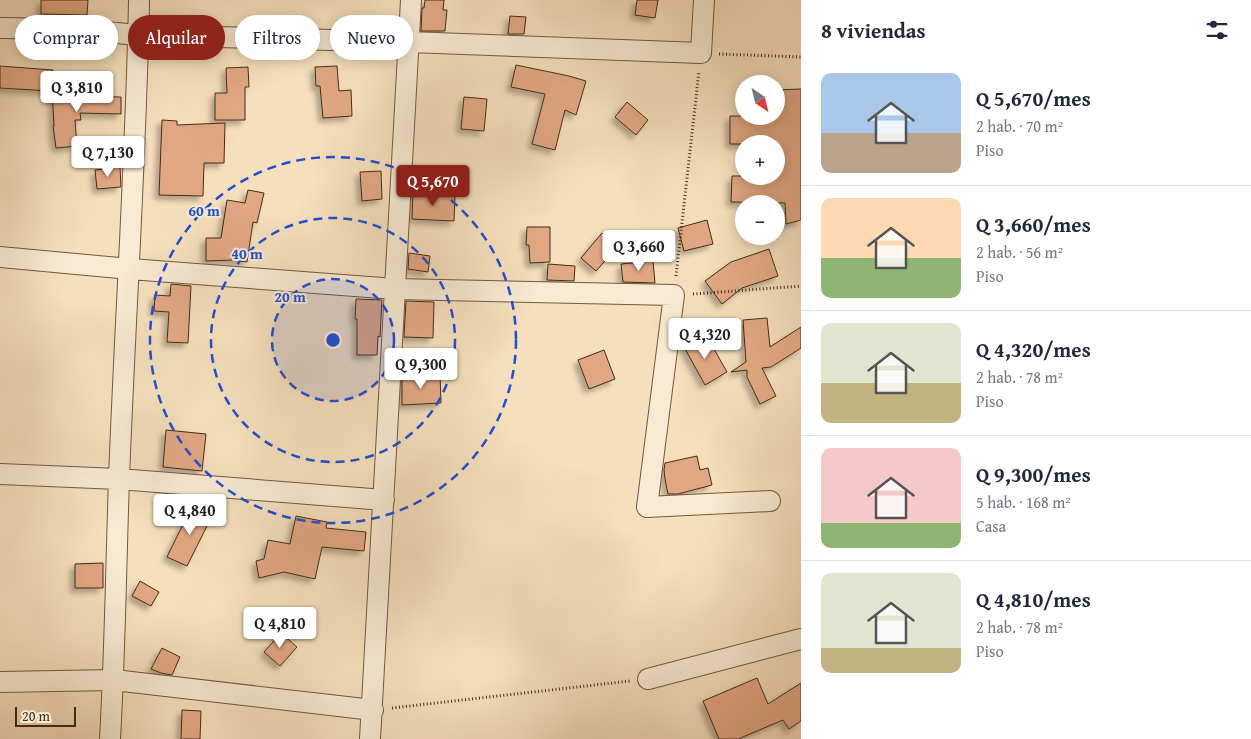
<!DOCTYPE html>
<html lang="es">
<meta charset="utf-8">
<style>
:root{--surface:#fff;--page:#f2f2f3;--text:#1f2937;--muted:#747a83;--line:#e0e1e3;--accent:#8f2418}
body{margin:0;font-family:"Gentium Book Plus",serif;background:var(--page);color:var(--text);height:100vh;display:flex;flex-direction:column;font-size:19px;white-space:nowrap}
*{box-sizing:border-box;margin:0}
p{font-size:16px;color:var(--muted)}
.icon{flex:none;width:28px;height:28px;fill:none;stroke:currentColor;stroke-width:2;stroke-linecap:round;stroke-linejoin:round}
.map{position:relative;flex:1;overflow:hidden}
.panel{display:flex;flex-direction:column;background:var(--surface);width:450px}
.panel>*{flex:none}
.banner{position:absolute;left:15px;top:15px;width:475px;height:45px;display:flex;gap:10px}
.needle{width:32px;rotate:145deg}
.fabs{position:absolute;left:735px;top:75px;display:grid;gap:10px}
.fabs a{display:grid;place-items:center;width:50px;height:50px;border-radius:50%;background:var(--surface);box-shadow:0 2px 12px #0003;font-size:25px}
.scale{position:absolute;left:15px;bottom:12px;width:61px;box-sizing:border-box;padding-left:5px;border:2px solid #442d15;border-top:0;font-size:14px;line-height:18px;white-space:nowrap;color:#442d15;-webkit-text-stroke:4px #f8ead3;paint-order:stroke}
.price{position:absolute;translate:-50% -42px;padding:0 11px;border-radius:5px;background:#fff;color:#222;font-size:16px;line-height:32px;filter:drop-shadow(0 1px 2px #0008)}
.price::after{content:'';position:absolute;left:50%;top:30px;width:15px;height:11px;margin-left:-8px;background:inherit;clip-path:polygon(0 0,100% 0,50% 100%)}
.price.active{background:var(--accent);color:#fff}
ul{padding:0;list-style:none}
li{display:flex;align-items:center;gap:15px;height:125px;padding:0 20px}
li+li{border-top:1px solid var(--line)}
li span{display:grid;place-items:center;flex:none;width:140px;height:100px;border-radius:10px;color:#555}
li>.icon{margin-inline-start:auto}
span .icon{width:60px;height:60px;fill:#fffc;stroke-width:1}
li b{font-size:21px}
h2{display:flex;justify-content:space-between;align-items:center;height:60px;padding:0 20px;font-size:21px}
.pill{padding:0 18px;border-radius:22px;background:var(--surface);box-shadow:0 2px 12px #0003;font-size:18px;line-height:45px}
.pill.active{background:var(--accent);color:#fff}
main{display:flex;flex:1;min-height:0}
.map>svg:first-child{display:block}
.building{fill:#e1a783;stroke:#442d15;filter:url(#shadow)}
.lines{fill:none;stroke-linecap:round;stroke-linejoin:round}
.minor-casing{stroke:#705a3f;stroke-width:22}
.path{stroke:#442d15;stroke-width:3;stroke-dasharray:1 2.5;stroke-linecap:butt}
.minor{stroke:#f8ead3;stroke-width:20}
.ring{fill:none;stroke:#1d4ed8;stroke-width:2.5;stroke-dasharray:9 6}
.centre{fill:#1d4ed8;stroke:#f8ead3;stroke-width:2.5}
.ring-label{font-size:15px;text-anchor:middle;font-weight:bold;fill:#1d4ed8;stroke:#f8ead3;stroke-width:4;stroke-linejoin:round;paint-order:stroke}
</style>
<main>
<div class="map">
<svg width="801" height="739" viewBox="0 0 801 739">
<defs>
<filter id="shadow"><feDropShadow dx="-4.5" dy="4.5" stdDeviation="2.5" flood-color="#0004"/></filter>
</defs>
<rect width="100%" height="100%" fill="#f5dfbc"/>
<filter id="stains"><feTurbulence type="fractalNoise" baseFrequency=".004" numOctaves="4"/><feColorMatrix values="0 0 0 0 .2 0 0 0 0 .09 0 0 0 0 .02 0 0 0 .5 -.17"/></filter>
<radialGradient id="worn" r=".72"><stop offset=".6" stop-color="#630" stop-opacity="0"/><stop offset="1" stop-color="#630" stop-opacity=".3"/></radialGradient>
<path class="building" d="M 41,0 L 88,0 L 87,15 L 41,14 Z
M 425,0 L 444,0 L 443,10 L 447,10 L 445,31 L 421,31 L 422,8 L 424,8 Z
M 637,0 L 658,0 L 655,18 L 635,15 Z
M 510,16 L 526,17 L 524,34 L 508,34 Z
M 516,65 L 569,76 L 586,81 L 576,115 L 565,110 L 555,150 L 532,144 L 545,94 L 511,87 Z
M 0,66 L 53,70 L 51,91 L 0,88 Z
M 337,66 L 339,91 L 351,90 L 352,116 L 323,118 L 320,86 L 316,86 L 315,67 Z
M 248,67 L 249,87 L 245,87 L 245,120 L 215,120 L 215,93 L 227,93 L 226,68 Z
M 75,86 L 77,96 L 121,97 L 121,114 L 80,113 L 81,120 L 75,120 L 77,146 L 56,148 L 53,126 L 54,126 L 52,90 Z
M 801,89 L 801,220 L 786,224 L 785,203 L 731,202 L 732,176 L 776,176 L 776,144 L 730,144 L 730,116 L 776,116 L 776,90 Z
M 464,97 L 487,99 L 484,131 L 461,129 Z
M 627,102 L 648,120 L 636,135 L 615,117 Z
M 162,120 L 177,121 L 177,125 L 225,123 L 224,163 L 204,163 L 203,196 L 159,195 Z
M 120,167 L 121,187 L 97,189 L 95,170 Z
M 381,171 L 382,199 L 362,201 L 360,172 Z
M 248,190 L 264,193 L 257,223 L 253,222 L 247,262 L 233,260 L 206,261 L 206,238 L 221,238 L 227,200 L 245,203 Z
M 413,192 L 455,196 L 454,221 L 412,219 Z
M 707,220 L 713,244 L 684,251 L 678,228 Z
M 527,227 L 550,227 L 550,262 L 530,263 L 529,245 L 526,245 Z
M 602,233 L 617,247 L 596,271 L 581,258 Z
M 769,249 L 778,276 L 742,288 L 722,304 L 705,281 L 731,262 Z
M 409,253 L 430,256 L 428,272 L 408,269 Z
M 653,261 L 655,283 L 623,282 L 621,264 Z
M 548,264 L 575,266 L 574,281 L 547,280 Z
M 171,284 L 191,286 L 188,343 L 167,342 L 169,312 L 154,311 L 155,295 L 170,296 Z
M 356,299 L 382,300 L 380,337 L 378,336 L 377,355 L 357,355 L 357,319 L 355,319 Z
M 406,301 L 434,302 L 433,338 L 404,337 Z
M 767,318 L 770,347 L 801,327 L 801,348 L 771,367 L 762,368 L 776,396 L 760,404 L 747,377 L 747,370 L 731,372 L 746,362 L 743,320 Z
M 706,335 L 727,372 L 705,385 L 684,347 Z
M 604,350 L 615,379 L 589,389 L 578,360 Z
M 440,374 L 441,403 L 402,405 L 402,377 Z
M 166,430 L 206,434 L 202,471 L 163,467 Z
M 697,456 L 700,470 L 708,468 L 712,485 L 678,494 L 668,494 L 665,479 L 664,470 L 665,463 Z
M 192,506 L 212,516 L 187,566 L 167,557 Z
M 296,516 L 327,522 L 326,528 L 366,532 L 364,551 L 322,547 L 315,579 L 284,572 L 259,578 L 256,561 L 264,559 L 268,540 L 290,544 Z
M 103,563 L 103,588 L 75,588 L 75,564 Z
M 140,581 L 159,592 L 151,606 L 132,596 Z
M 281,633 L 297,647 L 280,666 L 264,652 Z
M 162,648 L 180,657 L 172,675 L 161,673 L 151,669 Z
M 757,678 L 768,704 L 801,683 L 801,721 L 789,729 L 783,720 L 738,739 L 719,739 L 703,701 Z
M 182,710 L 201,711 L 200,739 L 181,739 Z"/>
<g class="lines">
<defs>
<path id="minor" d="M 0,28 L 73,29 L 138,35 L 409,42 L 701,53 L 704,0
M 0,257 L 130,269 L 395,289 L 674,295 L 647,507 L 770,501
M 0,474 L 119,479 L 384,500
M 648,679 L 801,639
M 0,682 L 114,680 L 373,710
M 110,739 C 115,652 116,566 119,479 C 125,319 136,160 139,0
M 370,739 L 411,0"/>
</defs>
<use href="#minor" class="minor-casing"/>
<path class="path" d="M 719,54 L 801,57
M 676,276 L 699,71
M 693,294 L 801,286
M 392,708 L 630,681"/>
<use href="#minor" class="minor"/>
</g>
<circle cx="333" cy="340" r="61" fill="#1d4ed8" fill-opacity=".12"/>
<g class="ring">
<circle cx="333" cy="340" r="61"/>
<circle cx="333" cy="340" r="122"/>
<circle cx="333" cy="340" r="183"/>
</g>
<circle cx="333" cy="340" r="8" class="centre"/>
<g class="ring-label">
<text x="204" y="216">60 m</text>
<text x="247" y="259">40 m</text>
<text x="290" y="302">20 m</text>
</g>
<rect width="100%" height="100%" filter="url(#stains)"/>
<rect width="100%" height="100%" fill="url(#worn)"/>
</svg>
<div class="fabs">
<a><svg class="needle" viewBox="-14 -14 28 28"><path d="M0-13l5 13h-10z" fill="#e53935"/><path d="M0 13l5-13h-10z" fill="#747a83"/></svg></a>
<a>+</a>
<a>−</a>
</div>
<div class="scale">20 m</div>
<b class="price" style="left:77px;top:113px">Q 3,810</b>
<b class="price" style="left:108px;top:178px">Q 7,130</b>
<b class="price active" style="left:433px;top:207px">Q 5,670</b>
<b class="price" style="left:639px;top:272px">Q 3,660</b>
<b class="price" style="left:705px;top:360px">Q 4,320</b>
<b class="price" style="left:421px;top:390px">Q 9,300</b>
<b class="price" style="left:190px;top:536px">Q 4,840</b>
<b class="price" style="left:280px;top:649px">Q 4,810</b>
<div class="banner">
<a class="pill">Comprar</a>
<a class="pill active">Alquilar</a>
<a class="pill">Filtros</a>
<a class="pill">Nuevo</a>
</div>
</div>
<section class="panel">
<h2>8 viviendas<svg class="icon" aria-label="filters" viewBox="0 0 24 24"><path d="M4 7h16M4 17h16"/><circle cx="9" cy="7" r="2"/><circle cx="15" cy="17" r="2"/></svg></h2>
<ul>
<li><span style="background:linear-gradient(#a9c7e8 60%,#b9a48a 0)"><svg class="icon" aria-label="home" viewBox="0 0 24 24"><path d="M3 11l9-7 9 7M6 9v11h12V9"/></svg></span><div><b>Q 5,670/mes</b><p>2 hab. · 70 m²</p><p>Piso</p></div></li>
<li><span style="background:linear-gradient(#ffd9b3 60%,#8fb573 0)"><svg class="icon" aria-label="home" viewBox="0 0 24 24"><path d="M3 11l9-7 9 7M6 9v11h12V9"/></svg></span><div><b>Q 3,660/mes</b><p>2 hab. · 56 m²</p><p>Piso</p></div></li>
<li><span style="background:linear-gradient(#dfe7d0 60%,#c2b280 0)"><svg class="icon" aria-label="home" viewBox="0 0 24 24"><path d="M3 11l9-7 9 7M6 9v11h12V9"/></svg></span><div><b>Q 4,320/mes</b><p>2 hab. · 78 m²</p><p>Piso</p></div></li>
<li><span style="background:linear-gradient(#f6c9c9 75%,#8fb573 0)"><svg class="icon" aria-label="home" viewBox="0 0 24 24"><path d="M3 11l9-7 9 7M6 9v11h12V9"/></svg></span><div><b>Q 9,300/mes</b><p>5 hab. · 168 m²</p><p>Casa</p></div></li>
<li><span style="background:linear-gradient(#dfe7d0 75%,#c2b280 0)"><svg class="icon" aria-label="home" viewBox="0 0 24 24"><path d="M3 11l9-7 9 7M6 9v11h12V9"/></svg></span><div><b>Q 4,810/mes</b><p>2 hab. · 78 m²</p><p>Piso</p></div></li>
</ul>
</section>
</main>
